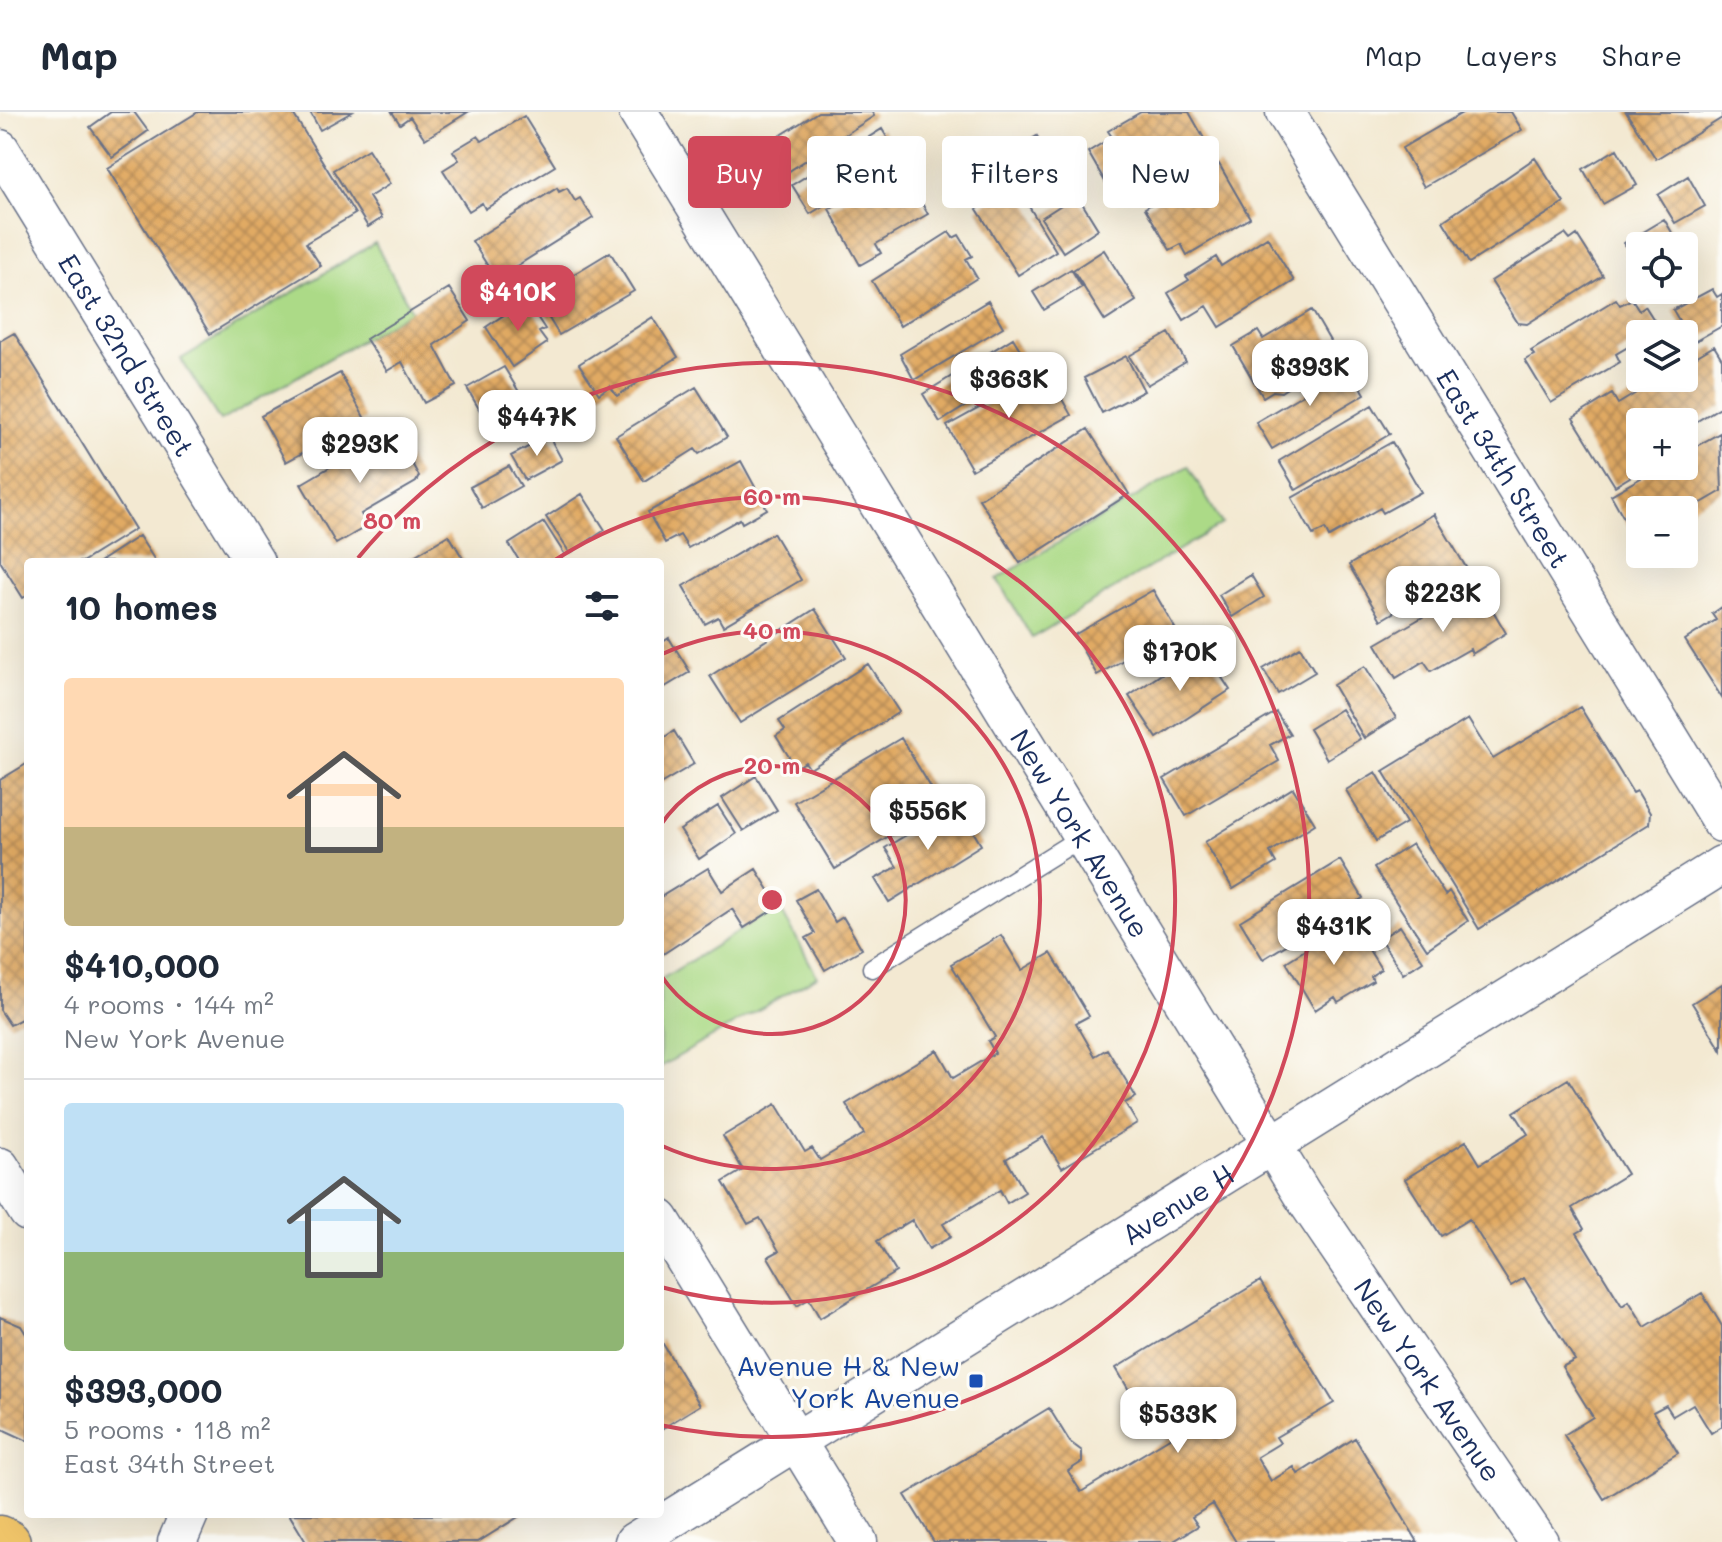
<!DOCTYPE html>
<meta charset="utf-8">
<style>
:root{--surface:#fff;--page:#f6f6f7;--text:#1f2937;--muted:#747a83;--line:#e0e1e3;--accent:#d1495b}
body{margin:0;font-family:Mali,sans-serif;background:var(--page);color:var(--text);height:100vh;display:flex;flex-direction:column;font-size:30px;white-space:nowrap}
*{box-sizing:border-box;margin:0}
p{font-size:26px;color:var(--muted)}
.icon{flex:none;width:44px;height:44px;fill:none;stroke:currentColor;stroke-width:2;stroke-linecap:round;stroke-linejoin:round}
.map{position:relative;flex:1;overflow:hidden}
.details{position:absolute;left:24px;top:446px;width:640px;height:960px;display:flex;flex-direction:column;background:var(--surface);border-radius:8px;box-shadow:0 8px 32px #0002}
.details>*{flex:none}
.hud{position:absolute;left:688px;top:24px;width:760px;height:72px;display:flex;gap:16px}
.tools{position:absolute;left:1626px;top:120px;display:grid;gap:16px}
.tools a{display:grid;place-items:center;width:72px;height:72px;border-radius:8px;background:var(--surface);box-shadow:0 8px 32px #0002;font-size:40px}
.price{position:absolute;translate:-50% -68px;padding:0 18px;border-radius:16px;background:#fff;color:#222;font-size:26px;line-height:52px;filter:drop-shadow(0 2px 4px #0008)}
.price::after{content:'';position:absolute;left:50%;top:48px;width:24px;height:18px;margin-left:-12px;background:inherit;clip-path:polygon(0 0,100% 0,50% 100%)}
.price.active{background:var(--accent);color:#fff}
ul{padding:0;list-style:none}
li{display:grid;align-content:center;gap:16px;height:424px;padding:0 40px}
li+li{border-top:2px solid var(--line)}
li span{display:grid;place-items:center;height:248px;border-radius:8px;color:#555}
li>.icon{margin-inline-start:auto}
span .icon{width:144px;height:144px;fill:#fffc;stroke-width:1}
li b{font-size:34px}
h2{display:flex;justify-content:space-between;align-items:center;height:96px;padding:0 40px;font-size:34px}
.tag{padding:0 28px;border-radius:8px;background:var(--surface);box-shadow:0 8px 32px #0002;font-size:28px;line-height:72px}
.tag.active{background:var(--accent);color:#fff}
header{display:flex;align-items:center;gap:48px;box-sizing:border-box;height:112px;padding:0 40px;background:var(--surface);border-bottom:2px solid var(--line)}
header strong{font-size:38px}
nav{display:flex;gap:44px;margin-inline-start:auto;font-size:28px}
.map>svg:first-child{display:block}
.grass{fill:#acda87;stroke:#648472;stroke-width:2}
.building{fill:url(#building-cross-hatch)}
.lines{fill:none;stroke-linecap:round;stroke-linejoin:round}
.service-casing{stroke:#677087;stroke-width:21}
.minor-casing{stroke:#677087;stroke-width:41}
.primary-casing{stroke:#677087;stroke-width:47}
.service{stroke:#fff;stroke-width:18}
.minor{stroke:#fff;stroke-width:38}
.primary{stroke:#efc469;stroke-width:44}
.ring{fill:none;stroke:#d1495b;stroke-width:4}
.transit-dot{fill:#1a4fb4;stroke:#fdfcf7;stroke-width:3}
.labels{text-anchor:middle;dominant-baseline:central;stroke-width:6;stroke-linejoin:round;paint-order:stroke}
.street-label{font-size:28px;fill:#1b2f5e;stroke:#fdfcf7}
.transit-label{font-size:28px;fill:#164399;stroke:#fdfcf7;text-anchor:end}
.centre{fill:#d1495b;stroke:#fdfcf7;stroke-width:4}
.ring-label{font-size:24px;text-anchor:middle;font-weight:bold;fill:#d1495b;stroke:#fdfcf7;stroke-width:6;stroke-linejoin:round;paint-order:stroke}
</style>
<header>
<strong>Map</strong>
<nav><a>Map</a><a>Layers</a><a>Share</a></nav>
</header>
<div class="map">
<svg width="1722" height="1430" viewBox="0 0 1722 1430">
<defs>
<pattern id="building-cross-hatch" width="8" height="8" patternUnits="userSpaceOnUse" patternTransform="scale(2)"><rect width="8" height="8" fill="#e1aa64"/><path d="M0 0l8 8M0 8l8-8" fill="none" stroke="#b68b56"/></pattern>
</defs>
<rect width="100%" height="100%" fill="#fdfcf7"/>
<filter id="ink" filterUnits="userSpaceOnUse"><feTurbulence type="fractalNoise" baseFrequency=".0125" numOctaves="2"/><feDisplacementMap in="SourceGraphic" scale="16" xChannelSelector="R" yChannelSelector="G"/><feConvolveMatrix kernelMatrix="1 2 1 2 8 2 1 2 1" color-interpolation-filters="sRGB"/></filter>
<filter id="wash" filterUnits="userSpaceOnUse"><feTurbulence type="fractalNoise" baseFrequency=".006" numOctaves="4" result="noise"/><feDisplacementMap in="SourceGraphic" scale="32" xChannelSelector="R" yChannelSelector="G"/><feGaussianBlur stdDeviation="1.8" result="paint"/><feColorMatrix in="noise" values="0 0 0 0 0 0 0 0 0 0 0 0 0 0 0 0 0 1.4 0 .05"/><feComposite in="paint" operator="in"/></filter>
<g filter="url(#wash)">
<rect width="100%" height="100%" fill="#f3e9d2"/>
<path class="grass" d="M 375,131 L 412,199 L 220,309 L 181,247 Z
M 1188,354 L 1222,412 L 1032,526 L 997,467 Z
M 779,794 L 817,864 L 660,955 L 660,868 Z"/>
<g id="blocks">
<path class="building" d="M 111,0 L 134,0 L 148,19 L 112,45 L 90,15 Z
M 198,0 L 292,0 L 355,102 L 306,131 L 321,154 L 210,222 L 107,56 Z
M 310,0 L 352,0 L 320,18 Z
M 392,0 L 468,0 L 425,27 L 410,5 L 400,12 Z
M 818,0 L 872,0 L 874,4 L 786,61 L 767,32 Z
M 1141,0 L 1189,0 L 1206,30 L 1181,45 L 1179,40 L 1111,80 L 1088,40 L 1112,25 L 1108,19 Z
M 1464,0 L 1511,0 L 1522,18 L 1424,75 L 1402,36 Z
M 1626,0 L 1722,0 L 1722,6 L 1656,47 Z
M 524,4 L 555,54 L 485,97 L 482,91 L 469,99 L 443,58 L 459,48 L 453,39 L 478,24 L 482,29 Z
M 882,17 L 900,47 L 810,102 L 792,73 Z
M 1037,24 L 1050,47 L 1016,67 L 1003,44 Z
M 368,37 L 390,72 L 369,85 L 382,106 L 368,115 L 333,58 Z
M 1617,37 L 1637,73 L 1603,92 L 1583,57 Z
M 1535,46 L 1564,91 L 1469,151 L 1443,109 Z
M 1219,52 L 1250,106 L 1187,143 L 1181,132 L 1170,138 L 1145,96 Z
M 901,56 L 928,102 L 876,132 L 881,141 L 860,153 L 829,97 Z
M 1688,64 L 1705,94 L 1675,111 L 1658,83 Z
M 1016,73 L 1056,139 L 1018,163 L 977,97 Z
M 557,76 L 559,80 L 567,76 L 575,89 L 580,86 L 593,106 L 496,167 L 472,129 Z
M 1077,83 L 1098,117 L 1063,140 L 1041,106 Z
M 1664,107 L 1680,134 L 1640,134 L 1640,157 L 1624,131 Z
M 949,120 L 953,126 L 959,123 L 972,144 L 966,147 L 977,166 L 900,214 L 872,169 Z
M 1565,122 L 1570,128 L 1577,123 L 1603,164 L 1527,212 L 1518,211 L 1491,169 Z
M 1267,125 L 1294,169 L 1220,215 L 1207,194 L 1184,208 L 1168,181 L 1189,168 L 1186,164 L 1216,145 L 1221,154 Z
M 1104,138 L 1136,189 L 1105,209 L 1073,158 Z
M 610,140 L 634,179 L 559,223 L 536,185 Z
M 1071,157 L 1082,175 L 1044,198 L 1033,180 Z
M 449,176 L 470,209 L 434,233 L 456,274 L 424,291 L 402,250 L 387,259 L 366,227 Z
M 1712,177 L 1717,185 L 1722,182 L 1722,214 L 1692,231 L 1673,198 Z
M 1616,187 L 1620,193 L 1632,187 L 1639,198 L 1645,194 L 1659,216 L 1640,222 L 1640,228 L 1616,242 L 1620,250 L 1551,291 L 1525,248 L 1534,243 L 1531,239 Z
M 526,188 L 545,217 L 539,220 L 547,231 L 512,255 L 486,215 Z
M 988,189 L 1003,215 L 914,268 L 900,242 Z
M 1312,198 L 1337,241 L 1295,266 L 1293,272 L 1281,280 L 1273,279 L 1263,285 L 1233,234 L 1258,219 L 1263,227 Z
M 653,205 L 678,245 L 617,284 L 610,274 L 599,282 L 579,252 Z
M 14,221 L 135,417 L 82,450 L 28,450 L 28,483 L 23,486 L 0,449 L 0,229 Z
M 1169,221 L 1186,250 L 1147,273 L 1129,244 Z
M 1013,226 L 1030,254 L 940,310 L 923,282 Z
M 1714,234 L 1722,247 L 1722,294 L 1684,317 L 1684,310 L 1640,310 L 1640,354 L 1648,354 L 1615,374 L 1573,306 L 1612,282 L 1618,292 L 1661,266 L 1684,266 L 1684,252 Z
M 1126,244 L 1144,279 L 1102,301 L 1084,266 Z
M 504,255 L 519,280 L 482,302 L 467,276 Z
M 1349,255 L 1365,282 L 1272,337 L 1256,310 Z
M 1046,259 L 1071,303 L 972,358 L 947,314 Z
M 340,261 L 365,307 L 286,350 L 261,304 Z
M 696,275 L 727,325 L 699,342 L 695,337 L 644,369 L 616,324 Z
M 1372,293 L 1390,322 L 1296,378 L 1279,349 Z
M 1088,317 L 1129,382 L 1020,451 L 979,387 Z
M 393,318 L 419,364 L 416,370 L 361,402 L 367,414 L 336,432 L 301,372 Z
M 1720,321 L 1722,379 L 1684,401 L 1684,398 L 1640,398 L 1640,427 L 1637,429 L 1611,383 L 1662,354 L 1684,354 L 1684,341 Z
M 549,324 L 562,348 L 525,368 L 511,344 Z
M 1392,330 L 1421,380 L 1383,401 L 1380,396 L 1329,425 L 1325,417 L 1313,423 L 1292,386 Z
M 741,349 L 767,397 L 742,411 L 740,407 L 688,436 L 680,423 L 665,431 L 648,400 Z
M 509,354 L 521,374 L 482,396 L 470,375 Z
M 582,382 L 605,418 L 570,441 L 546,405 Z
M 1434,402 L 1467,457 L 1381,508 L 1349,453 Z
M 544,410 L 565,443 L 554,450 L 520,450 L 509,432 Z
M 773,421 L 801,468 L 723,514 L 718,505 L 705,512 L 683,474 Z
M 449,423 L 465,450 L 404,450 Z
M 139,424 L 156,450 L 99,450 Z
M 1251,463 L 1264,485 L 1232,505 L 1219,483 Z
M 1478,473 L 1506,521 L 1472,542 L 1470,537 L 1431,559 L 1424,549 L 1396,566 L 1376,532 Z
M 1153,478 L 1176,518 L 1097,563 L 1074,523 Z
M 1722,495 L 1722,586 L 1685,528 L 1716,508 L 1712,502 Z
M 815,497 L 846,545 L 740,611 L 710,564 Z
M 669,526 L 690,560 L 660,578 L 660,532 Z
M 1202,535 L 1230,578 L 1157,626 L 1129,584 Z
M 1300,535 L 1315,560 L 1278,582 L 1263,557 Z
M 868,552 L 899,600 L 810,657 L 805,650 L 796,656 L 776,624 L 785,618 L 779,609 Z
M 1365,554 L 1396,606 L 1364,626 L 1333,573 Z
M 1580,595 L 1633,681 L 1637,679 L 1650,701 L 1649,712 L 1479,817 L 1383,659 L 1468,607 L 1493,647 Z
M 1341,597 L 1360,627 L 1327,647 L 1309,617 Z
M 1276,600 L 1290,622 L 1270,633 L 1279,649 L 1186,704 L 1164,667 Z
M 674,619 L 694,652 L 660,672 L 660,628 Z
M 901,626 L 941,692 L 835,757 L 794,690 Z
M 28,651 L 28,919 L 21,907 L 10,913 L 0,898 L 0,668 Z
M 1376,660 L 1406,711 L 1376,729 L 1346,678 Z
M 756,664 L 777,698 L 743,719 L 722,686 Z
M 1293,676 L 1315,712 L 1270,740 L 1276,751 L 1233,777 L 1205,730 Z
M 957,692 L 981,733 L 889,790 L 875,767 L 897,755 L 885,736 Z
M 718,694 L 736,722 L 699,747 L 680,718 Z
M 1412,732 L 1445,783 L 1449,779 L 1468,809 L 1427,837 L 1374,756 Z
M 1340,748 L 1363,786 L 1263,847 L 1240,809 Z
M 708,756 L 722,779 L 756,757 L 779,794 L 744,816 L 732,797 L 660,844 L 660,780 L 662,784 Z
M 816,777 L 835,810 L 843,805 L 862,837 L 825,858 L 806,826 L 815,821 L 796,788 Z
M 1351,809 L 1381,857 L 1371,864 L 1373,869 L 1338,890 L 1335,885 L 1315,898 L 1286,850 Z
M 1400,814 L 1423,849 L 1403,862 L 1380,827 Z
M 1001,823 L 1022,858 L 1051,841 L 1089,904 L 1076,911 L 1095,944 L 1107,937 L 1136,985 L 1125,991 L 1137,1011 L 1062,1056 L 1043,1025 L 1006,1047 L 1025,1080 L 1007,1091 L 1000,1078 L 943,1112 L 951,1125 L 929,1137 L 912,1108 L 877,1129 L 896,1160 L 820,1206 L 809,1187 L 797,1194 L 768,1145 L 779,1139 L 760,1106 L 748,1112 L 723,1070 L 743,1058 L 723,1024 L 776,992 L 805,1040 L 812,1036 L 820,1048 L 864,1022 L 846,992 L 937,938 L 953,966 L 995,941 L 988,929 L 995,925 L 951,852 Z
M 1722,872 L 1722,939 L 1692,891 Z
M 1568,967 L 1627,1062 L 1572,1096 L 1584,1117 L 1577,1121 L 1622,1194 L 1629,1189 L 1645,1215 L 1702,1181 L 1722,1214 L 1722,1314 L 1711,1321 L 1693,1292 L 1673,1304 L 1666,1293 L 1653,1300 L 1678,1341 L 1604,1387 L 1564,1323 L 1593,1305 L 1562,1255 L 1575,1248 L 1524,1166 L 1511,1174 L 1469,1107 L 1441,1124 L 1405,1067 L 1466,1029 L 1480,1052 L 1528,1022 L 1514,1000 Z
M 1260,1169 L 1334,1291 L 1276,1325 L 1280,1331 L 1257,1345 L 1271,1369 L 1294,1355 L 1298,1362 L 1355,1326 L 1418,1430 L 1236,1430 L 1213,1392 L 1192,1405 L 1198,1414 L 1172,1430 L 934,1430 L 905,1383 L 1049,1296 L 1070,1330 L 1082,1339 L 1082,1350 L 1068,1359 L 1081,1380 L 1176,1322 L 1162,1302 L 1148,1310 L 1137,1308 L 1133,1301 L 1136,1290 L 1116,1256 Z
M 0,1205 L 21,1214 L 28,1225 L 28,1329 L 0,1316 Z
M 660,1227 L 700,1293 L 660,1318 Z
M 289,1402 L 445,1403 L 523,1402 L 478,1430 L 306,1430 Z"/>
</g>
</g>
<g filter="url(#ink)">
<use href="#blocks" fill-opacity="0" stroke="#677087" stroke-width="2"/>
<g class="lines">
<defs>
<path id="service" d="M 872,856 L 1085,723"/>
<g id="minor">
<path id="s1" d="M 638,0 L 1302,1082 L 1539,1430"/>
<path id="s2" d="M 1285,0 L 1722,711"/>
<path id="s3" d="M 0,37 L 255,450"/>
<path d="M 0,1055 L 28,1100"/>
<path d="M 660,1107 L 858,1430"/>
<path d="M 177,1430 L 189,1402"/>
<path id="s4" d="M 634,1430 L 1722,753"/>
</g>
<path id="primary" d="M 0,1426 L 8,1430"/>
</defs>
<use href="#service" class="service-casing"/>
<use href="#minor" class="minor-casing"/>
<use href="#primary" class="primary-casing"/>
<use href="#service" class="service"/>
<use href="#minor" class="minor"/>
<use href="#primary" class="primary"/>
</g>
</g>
<g class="ring">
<path d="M660 714A134 134 0 1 1 660 862"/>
<path d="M660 543A269 269 0 1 1 660 1033"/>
<path d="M555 448A403 403 0 1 1 661 1175"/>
<path d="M358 446A537 537 0 1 1 660 1313"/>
</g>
<rect class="transit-dot" x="968" y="1261" width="16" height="16" rx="4"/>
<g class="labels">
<g class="street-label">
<text stroke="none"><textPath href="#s3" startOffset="242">East 32nd Street</textPath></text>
<text stroke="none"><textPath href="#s2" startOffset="418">East 34th Street</textPath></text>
<text stroke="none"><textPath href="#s1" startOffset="846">New York Avenue</textPath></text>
<text stroke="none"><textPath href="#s4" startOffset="640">Avenue H</textPath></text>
<text stroke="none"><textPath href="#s1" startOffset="1494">New York Avenue</textPath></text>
</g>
<g class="transit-label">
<text x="960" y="1253">Avenue H &amp; New<tspan x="960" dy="32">York Avenue</tspan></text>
</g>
</g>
<circle cx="772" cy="788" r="12" class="centre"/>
<g class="ring-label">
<text x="772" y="393">60 m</text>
<text x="392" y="417">80 m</text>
<text x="772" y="527">40 m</text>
<text x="772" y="662">20 m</text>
</g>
</svg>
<div class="tools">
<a><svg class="icon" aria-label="locate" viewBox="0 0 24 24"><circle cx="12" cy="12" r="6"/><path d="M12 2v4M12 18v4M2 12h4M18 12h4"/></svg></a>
<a><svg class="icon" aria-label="layers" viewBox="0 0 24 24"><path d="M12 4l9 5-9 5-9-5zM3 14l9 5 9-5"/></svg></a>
<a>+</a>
<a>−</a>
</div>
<b class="price active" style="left:518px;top:221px">$410K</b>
<b class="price" style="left:1310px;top:296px">$393K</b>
<b class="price" style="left:1009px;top:308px">$363K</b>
<b class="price" style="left:537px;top:346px">$447K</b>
<b class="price" style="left:360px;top:373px">$293K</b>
<b class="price" style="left:1443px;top:522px">$223K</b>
<b class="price" style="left:1180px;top:581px">$170K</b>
<b class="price" style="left:928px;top:740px">$556K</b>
<b class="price" style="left:1334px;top:855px">$431K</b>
<b class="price" style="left:1178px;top:1343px">$533K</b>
<div class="hud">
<a class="tag active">Buy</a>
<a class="tag">Rent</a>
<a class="tag">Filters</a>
<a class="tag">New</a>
</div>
<section class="details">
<h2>10 homes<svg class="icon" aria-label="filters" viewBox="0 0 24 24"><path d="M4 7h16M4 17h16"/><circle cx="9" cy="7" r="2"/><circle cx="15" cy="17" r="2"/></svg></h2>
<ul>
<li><span style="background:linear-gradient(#ffd9b3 60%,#c2b280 0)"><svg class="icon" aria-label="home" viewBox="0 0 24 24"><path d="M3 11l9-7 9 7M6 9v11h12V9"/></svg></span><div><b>$410,000</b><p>4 rooms · 144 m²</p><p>New York Avenue</p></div></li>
<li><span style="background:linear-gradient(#bfe0f5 60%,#8fb573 0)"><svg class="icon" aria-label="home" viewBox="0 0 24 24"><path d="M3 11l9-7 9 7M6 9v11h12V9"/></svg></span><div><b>$393,000</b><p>5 rooms · 118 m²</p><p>East 34th Street</p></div></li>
</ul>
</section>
</div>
